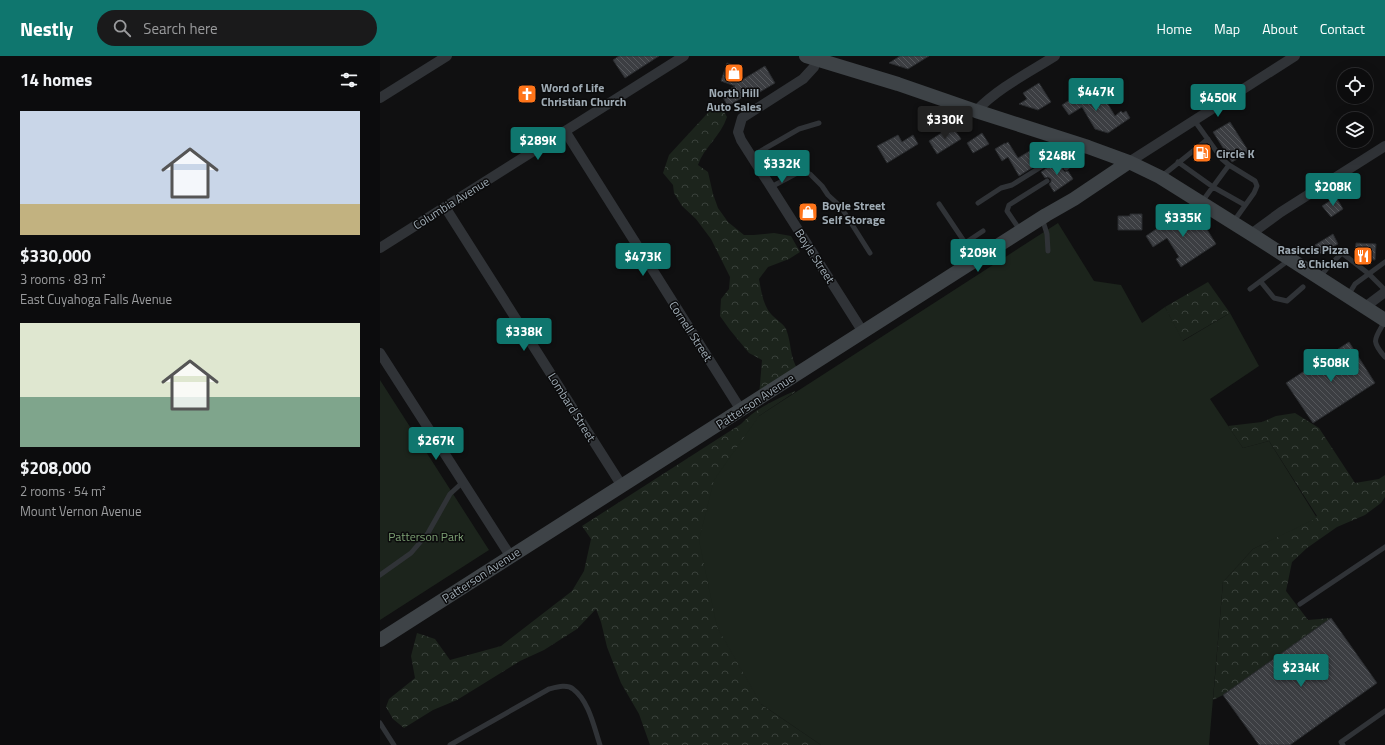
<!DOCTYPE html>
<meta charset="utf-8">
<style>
:root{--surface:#0c0c0d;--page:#1a1a1b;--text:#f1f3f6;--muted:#9a9b9d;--line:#2c2c2e;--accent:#0f766e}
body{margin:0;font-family:"Titillium Web",sans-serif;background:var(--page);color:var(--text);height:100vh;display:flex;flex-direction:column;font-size:15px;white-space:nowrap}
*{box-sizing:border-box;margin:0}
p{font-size:13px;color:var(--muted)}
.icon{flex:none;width:22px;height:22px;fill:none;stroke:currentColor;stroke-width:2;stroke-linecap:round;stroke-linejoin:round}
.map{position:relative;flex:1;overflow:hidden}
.side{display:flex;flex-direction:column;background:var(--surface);width:380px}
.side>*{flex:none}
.fabs{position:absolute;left:957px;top:12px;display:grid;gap:8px}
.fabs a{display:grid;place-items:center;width:36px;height:36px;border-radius:50%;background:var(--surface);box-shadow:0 4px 16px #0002,0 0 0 1px var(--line);font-size:20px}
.price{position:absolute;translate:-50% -34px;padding:0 9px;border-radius:4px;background:var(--accent);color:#fff;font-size:13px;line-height:26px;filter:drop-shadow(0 1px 2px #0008)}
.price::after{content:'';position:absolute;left:50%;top:24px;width:12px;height:9px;margin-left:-6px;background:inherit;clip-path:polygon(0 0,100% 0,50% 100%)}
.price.on{background:#222;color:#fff}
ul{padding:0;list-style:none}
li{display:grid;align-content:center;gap:8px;height:212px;padding:0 20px}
li span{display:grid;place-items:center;height:124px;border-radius:0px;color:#555}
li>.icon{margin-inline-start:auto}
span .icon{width:72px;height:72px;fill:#fffc;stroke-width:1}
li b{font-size:17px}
h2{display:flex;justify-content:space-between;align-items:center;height:48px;padding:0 20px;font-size:17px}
header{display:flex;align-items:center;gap:24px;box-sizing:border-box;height:56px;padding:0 20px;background:var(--accent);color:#fff}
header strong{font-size:19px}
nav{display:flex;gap:22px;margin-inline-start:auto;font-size:14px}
.search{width:280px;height:36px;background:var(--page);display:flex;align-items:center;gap:10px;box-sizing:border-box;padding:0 14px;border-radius:22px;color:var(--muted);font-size:15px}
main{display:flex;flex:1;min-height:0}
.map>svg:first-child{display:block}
.forest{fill:url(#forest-crowns)}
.park{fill:#1c241c}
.building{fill:url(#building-back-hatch);stroke:#292b2e}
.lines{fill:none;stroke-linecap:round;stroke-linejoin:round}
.lane{stroke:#303337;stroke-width:5}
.street{stroke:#303337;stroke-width:10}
.secondary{stroke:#3e4347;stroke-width:14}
.labels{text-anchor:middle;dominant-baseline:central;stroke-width:3;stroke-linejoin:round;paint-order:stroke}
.poi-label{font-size:12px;font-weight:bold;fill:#9fabb4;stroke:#0b0b0c;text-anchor:start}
.street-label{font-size:12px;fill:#9fabb4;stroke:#0b0b0c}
.park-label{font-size:12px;fill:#7da174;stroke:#0b0b0c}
</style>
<header>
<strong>Nestly</strong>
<div class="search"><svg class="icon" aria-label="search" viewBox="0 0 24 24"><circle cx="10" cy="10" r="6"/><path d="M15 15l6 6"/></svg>Search here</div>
<nav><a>Home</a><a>Map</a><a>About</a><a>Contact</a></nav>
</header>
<main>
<section class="side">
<h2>14 homes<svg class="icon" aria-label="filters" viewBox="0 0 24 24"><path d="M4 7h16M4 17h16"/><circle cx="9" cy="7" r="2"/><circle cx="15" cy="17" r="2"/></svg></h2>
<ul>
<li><span style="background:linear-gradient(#c9d6e8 75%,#c2b280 0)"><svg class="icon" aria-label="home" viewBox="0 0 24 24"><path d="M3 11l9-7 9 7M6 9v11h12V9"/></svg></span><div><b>$330,000</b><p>3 rooms · 83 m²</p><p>East Cuyahoga Falls Avenue</p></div></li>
<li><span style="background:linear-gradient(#dfe7d0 60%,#7fa58c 0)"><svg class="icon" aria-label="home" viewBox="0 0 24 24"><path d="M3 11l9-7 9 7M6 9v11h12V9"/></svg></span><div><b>$208,000</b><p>2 rooms · 54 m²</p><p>Mount Vernon Avenue</p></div></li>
</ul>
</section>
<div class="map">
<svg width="1005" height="689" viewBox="0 0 1005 689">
<defs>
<pattern id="forest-crowns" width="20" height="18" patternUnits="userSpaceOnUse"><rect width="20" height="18" fill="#1c241c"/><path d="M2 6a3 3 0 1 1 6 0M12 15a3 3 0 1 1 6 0" fill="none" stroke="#3a413b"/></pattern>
<pattern id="building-back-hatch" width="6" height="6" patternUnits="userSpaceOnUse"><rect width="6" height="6" fill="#3c3e42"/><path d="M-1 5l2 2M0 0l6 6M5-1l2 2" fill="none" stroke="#55575b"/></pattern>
</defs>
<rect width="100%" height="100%" fill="#101011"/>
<path class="forest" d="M 336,48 L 341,50 L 347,61 C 341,80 324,91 318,109 L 328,116 L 333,138 L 338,152 L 348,166 L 364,179 L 374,179 L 394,177 L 411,180 L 420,196 L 409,203 L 388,211 L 379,223 C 381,234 383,249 391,258 C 395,263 403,267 406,273 C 412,288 409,299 418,314 L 379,340 L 382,304 L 369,297 L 350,274 L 340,260 L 341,243 L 349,233 L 350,221 L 331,183 L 316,163 L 302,150 L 294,137 L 293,129 L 283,117 L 289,99 Z
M 828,226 L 850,257 L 802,285 L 785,251 Z
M 415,335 L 415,336 L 379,360 L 381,648 L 441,689 L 270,689 L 259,658 L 241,627 L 227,591 L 221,566 L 216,553 L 197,573 L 164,594 L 140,605 L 77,644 L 53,654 L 24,672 L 13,663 L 6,651 L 9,643 L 35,622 L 31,600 L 37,577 L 55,583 L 70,604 L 121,590 L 192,535 L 204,515 L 211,483 L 202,470 L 361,368 C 375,353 396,343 415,335 Z
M 915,357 L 939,372 L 975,427 L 999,423 L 1005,419 L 1005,441 L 1001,447 L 985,459 L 957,471 L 927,492 L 912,506 L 906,535 L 928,564 L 951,562 L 843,639 L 833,644 L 843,526 L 873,493 L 937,460 L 889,385 L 863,392 L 848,370 L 882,366 L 896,360 Z"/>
<path class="park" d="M 678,167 L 714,225 L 741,229 L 762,267 L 785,251 L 803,285 L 850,257 L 879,310 L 830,343 L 863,392 L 889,385 L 937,462 L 873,493 L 843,526 L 829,689 L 441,689 L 381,648 L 337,571 L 319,484 L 334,424 L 379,360 Z
M 0,324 L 109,494 L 0,564 Z"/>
<path class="building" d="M 239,0 L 279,0 L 245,22 L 233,4 Z
M 520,0 L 549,0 L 528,13 L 509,7 Z
M 347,7 L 361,11 L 357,27 L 385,10 L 395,27 L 370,42 L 368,38 L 348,50 L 341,38 L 355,30 L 341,25 Z
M 659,27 L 671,46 L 658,54 L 639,48 L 647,43 L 643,37 Z
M 708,32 L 719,49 L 726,45 L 735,60 L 741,55 L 743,57 L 746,55 L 750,62 L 728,77 L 715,73 L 702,51 L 689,59 L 682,49 Z
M 850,66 L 869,96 L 852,106 L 833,76 Z
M 572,70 L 581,83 L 557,98 L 549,85 Z
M 602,77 L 609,88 L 593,97 L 587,87 Z
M 518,79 L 522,86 L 533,79 L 538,88 L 507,107 L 497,90 Z
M 628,86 L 638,102 L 653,93 L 661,106 L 639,120 L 628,101 L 622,105 L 615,93 L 625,87 L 625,88 Z
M 680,103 L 684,109 L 682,111 L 683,114 L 685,116 L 688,115 L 693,123 L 674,136 L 669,128 L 671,126 L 671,123 L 668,121 L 665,122 L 661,116 Z
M 956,141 L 963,153 L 951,161 L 942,150 Z
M 800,157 L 819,170 L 821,169 L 826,172 L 836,188 L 801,211 L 796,203 L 799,201 L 787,182 L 773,191 L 766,180 Z
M 750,158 L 762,158 L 762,174 L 738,174 L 738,160 L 750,160 Z
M 953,178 L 958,188 L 940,198 L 935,189 Z
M 976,187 L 996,188 L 995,204 L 975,202 Z
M 969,286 L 995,327 L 933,367 L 906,327 Z
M 951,562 L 997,627 L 910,689 L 879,689 L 843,639 Z"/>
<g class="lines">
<path class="lane" d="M 814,64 L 842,103 L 849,109 L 875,125 L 877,130 L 874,137 L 854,165
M 372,100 L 419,73 L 439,67
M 798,106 L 833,131 L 865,149
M 686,112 L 692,107 L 697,89
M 782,120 L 828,83
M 391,131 L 421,115 L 430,118 L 442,130 L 448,139 L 461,151 L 490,197
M 598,147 L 621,132 L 632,129 L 669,106 L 677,99 L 687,85
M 821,147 L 849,109
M 559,148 L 596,203
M 662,162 L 667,178 L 668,195
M 640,174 L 627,155 L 629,149 L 667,125
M 585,187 L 603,175
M 940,221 L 948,211 L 962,197 L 989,218 L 1005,234
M 881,226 L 894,242 L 907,245 L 923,231
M 870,233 L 909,204
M 969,238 L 975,228 L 1005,206
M 1005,265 C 995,283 990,284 1005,301
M 0,519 L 31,497 L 48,477 L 70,438 L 83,426
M 920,548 L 1005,491
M 0,667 L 14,689
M 70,689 L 169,633 C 177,631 187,628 193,633 C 209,645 214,671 220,689
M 963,689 L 961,686 L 1005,655"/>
<path class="street" d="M 438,0 L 434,11 L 423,23 L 362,62 L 358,76 L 361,84 L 483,276
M 0,42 L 67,0
M 596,55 C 618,32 648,17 675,0
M 185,75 L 361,354
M 749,106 L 915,0
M 65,151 L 242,430
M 871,178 L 901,156 L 1005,90
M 0,192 L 304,0
M 985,251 L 1005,236
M 0,297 L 131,501"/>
<path class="secondary" d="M 426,0 L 518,28 L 596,55 L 708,91 L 749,106 L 780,121 L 871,178 L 1005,264
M 0,584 L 666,159 L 694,143 L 749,106"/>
</g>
<defs>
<symbol id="shop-square" viewBox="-11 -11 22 22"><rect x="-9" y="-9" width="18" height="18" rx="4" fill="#ff751a" stroke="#0b0b0c"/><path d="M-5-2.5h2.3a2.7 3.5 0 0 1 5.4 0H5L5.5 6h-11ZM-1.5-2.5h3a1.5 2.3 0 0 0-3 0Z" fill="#fff"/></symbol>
<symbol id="church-square" viewBox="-11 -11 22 22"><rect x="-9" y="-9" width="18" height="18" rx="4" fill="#ff751a" stroke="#0b0b0c"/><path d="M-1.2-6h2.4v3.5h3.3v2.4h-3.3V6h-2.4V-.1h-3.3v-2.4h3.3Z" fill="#fff"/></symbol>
<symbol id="fuel-square" viewBox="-11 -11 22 22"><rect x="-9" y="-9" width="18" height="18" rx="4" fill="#ff751a" stroke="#0b0b0c"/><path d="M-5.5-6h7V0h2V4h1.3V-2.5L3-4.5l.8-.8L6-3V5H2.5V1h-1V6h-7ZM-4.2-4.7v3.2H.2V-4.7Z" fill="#fff"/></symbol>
<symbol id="restaurant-square" viewBox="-11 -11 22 22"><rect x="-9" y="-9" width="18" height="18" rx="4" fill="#ff751a" stroke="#0b0b0c"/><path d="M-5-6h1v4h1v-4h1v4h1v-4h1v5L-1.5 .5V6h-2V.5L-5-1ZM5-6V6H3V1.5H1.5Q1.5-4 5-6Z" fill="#fff"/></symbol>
</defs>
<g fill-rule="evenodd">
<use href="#shop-square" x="343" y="6" width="22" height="22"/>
<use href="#church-square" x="136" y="27" width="22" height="22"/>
<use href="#fuel-square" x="811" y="86" width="22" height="22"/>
<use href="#shop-square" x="417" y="145" width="22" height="22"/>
<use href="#restaurant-square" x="972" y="189" width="22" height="22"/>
</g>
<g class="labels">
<g class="poi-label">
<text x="161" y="31">Word of Life<tspan x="161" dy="14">Christian Church</tspan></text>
<text x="354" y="36" text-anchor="middle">North Hill<tspan x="354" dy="14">Auto Sales</tspan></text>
<text x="836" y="97">Circle K</text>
<text x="442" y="149">Boyle Street<tspan x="442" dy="14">Self Storage</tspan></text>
<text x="969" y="193" text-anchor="end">Rasiccis Pizza<tspan x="969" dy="14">&amp; Chicken</tspan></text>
</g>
<g class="street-label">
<text transform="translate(71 147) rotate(-32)">Columbia Avenue</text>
<text transform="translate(435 200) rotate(57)">Boyle Street</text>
<text transform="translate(311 275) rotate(57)">Cornell Street</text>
<text transform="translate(375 345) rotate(-33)">Patterson Avenue</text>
<text transform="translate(192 351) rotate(58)">Lombard Street</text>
<text transform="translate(101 519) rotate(-33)">Patterson Avenue</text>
</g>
<g class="park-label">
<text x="46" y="480">Patterson Park</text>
</g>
</g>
</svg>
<div class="fabs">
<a><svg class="icon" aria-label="locate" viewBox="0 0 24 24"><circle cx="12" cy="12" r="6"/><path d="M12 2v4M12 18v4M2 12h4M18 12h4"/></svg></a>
<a><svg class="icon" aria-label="layers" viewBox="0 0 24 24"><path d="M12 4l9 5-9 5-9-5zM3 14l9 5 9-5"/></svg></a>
</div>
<b class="price" style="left:716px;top:56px">$447K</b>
<b class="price" style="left:838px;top:62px">$450K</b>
<b class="price on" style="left:565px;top:84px">$330K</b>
<b class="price" style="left:158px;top:105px">$289K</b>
<b class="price" style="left:677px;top:120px">$248K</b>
<b class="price" style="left:402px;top:128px">$332K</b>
<b class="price" style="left:953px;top:151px">$208K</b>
<b class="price" style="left:803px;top:182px">$335K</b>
<b class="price" style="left:598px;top:217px">$209K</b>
<b class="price" style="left:263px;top:221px">$473K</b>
<b class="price" style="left:144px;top:296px">$338K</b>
<b class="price" style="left:951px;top:327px">$508K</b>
<b class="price" style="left:56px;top:405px">$267K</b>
<b class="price" style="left:921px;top:632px">$234K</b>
</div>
</main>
